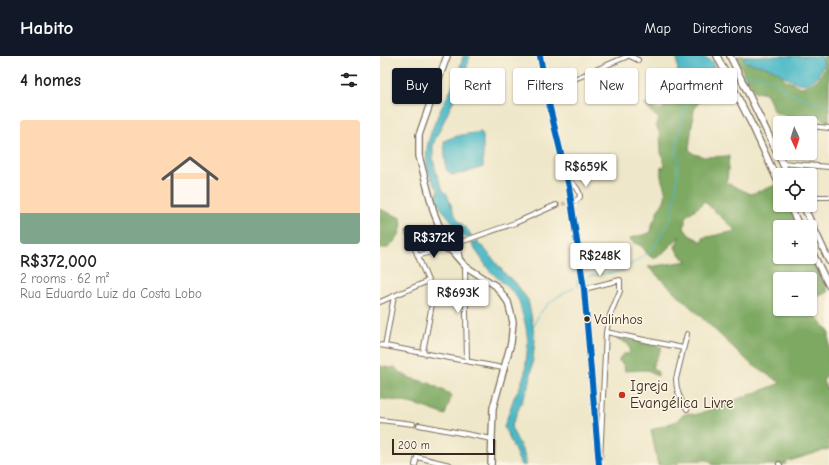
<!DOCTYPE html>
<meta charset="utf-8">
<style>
:root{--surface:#fff;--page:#f2f2f2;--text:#222;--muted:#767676;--accent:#111827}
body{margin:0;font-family:"Comic Neue",sans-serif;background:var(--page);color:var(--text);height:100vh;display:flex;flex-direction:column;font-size:15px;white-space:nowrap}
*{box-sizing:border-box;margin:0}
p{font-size:13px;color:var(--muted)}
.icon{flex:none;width:22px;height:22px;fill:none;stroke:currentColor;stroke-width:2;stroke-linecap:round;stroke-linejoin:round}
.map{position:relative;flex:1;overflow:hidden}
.sheet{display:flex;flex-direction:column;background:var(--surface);width:380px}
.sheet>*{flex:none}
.banner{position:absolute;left:12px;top:12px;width:377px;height:36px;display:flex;gap:8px}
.needle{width:26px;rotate:176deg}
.tools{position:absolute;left:393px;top:60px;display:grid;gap:8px}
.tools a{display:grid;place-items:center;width:44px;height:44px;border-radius:4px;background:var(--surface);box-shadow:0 1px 3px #0004;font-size:20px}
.scale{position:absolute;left:12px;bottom:10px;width:103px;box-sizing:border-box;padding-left:4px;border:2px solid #3b2a1e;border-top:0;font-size:11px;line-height:14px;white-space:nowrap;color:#3b2a1e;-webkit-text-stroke:3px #fcf5e5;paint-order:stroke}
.price{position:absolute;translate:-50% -34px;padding:0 9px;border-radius:4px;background:#fff;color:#222;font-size:13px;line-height:26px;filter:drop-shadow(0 1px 2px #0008)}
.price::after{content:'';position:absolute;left:50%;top:24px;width:12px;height:9px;margin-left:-6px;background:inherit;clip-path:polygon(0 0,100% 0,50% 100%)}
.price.selected{background:var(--accent);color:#fff}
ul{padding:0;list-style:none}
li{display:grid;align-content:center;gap:8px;height:212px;padding:0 20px}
li span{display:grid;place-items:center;height:124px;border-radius:4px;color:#555}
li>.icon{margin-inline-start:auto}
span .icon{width:72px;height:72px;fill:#fffc;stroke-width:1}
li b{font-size:17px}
h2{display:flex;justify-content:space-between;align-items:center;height:48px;padding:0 20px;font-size:17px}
.chip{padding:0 14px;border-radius:4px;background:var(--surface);box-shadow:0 1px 3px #0004;font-size:14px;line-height:36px}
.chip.selected{background:var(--accent);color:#fff}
header{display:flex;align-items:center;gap:24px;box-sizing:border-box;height:56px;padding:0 20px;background:var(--accent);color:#fff}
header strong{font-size:19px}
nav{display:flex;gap:22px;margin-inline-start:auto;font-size:14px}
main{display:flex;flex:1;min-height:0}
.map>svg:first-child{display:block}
.forest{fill:#7da962;stroke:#5c6a40;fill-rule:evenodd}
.water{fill:#4cb9c7;stroke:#447272}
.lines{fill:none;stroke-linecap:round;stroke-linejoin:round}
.stream{stroke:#4cb9c7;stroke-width:1}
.minor-tunnel{stroke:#cbc1a7;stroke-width:4;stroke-dasharray:4 2;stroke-linecap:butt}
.minor-casing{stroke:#7a6c5a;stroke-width:6}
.major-casing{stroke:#7a6c5a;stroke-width:8}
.minor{stroke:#fff;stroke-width:4}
.major{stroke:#fff;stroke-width:5.5}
.bus-1-casing{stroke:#fcf5e5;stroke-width:9}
.bus-1{stroke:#0065bd;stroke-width:6}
.bus-dot{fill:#3b2a1e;stroke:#fcf5e5;stroke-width:1.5}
.poi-dot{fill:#c8321e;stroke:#fcf5e5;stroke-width:1.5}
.labels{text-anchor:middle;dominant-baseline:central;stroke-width:3;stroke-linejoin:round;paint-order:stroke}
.bus-label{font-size:14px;fill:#3b2a1e;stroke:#fcf5e5;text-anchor:start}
.poi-label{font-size:15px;fill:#3b2a1e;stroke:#fcf5e5;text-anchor:start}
</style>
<header>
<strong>Habito</strong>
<nav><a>Map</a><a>Directions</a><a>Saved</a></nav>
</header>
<main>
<section class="sheet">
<h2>4 homes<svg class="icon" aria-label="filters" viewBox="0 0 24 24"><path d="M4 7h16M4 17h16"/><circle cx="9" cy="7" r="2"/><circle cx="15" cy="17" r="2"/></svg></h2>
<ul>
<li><span style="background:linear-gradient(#ffd9b3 75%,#7fa58c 0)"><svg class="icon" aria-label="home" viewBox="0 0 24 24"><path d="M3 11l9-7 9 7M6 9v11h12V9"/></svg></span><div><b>R$372,000</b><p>2 rooms · 62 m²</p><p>Rua Eduardo Luiz da Costa Lobo</p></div></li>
</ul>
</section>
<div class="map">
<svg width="449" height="409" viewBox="0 0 449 409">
<rect width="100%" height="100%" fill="#fcf5e5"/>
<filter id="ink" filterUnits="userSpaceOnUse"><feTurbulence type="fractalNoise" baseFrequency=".025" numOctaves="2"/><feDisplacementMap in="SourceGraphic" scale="8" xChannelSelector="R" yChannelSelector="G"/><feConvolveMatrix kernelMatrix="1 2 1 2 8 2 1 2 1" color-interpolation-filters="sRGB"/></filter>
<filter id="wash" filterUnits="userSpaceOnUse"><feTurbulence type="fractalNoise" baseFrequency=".012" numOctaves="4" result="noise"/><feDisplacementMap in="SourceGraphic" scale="16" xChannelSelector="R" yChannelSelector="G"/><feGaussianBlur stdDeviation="0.9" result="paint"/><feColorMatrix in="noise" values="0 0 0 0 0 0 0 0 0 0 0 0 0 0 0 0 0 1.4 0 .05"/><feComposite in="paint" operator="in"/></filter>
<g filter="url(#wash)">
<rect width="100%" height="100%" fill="#efe7c9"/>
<path class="forest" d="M 357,0 L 368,0 L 399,14 L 404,23 L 421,31 C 436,27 437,25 445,12 L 440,9 L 444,0 L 449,0 L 449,66 L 445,65 L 439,60 C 421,68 412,62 394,56 C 391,52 390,36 382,36 C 380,35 378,37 375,37 L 370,26 L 366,24 Z
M 337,14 L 347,30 C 333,39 322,37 314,54 L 309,93 L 314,98 L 322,100 L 322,101 L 349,100 L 347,127 L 371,138 L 399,128 L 400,149 L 409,149 L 419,171 L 400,171 L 400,201 L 430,201 L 430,196 L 448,236 L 430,244 L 430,223 L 400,223 L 400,253 L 430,253 L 449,276 L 449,316 L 443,325 L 449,337 L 449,393 L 406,406 L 406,408 L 396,409 L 333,409 L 328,404 L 300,405 L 297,409 L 278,409 L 271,374 L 297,365 L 301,360 L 308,357 L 315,359 L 401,327 L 371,308 L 268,211 L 308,205 C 303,202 297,197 295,191 L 300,180 L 282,198 L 273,202 C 267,200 266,194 261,190 C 257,187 254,189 250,183 L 251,182 C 257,179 265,180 271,176 L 273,165 L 277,161 L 277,155 C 295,135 278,131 281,111 L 284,112 C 286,106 282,102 281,96 C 280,87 282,79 276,70 L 279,63 L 264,49 L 269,47 L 276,54 L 282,54 L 286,48 L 289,37 L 295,32 L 301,39 L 303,32 L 306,30 L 307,24 ZM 324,145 L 355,174 L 355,175 L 323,182 L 323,186 L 309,179 L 304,172 L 306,160 L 321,149 Z
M 0,153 L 21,162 C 24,175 17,183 8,192 L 0,192 Z
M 232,280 L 282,291 L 272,311 L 278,316 L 278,320 L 275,319 L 268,314 L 245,315 L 243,308 L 239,305 L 239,303 L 243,298 L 249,298 L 250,293 L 248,288 Z
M 0,310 L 10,312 L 15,311 L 19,316 L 30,322 L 49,327 L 72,339 L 65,359 C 43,350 23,344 0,343 Z"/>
<path class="water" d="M 83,0 L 90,0 L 84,22 L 53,88 L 53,104 L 57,119 L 63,134 L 67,138 L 74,157 L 78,164 L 88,174 L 92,181 L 86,182 L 61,152 L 57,144 L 58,133 C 24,91 75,43 83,0 Z
M 298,0 C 308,0 337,0 334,11 L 331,13 L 301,21 L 298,20 L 297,5 Z
M 364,0 L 441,0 L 444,7 C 442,11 440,18 437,21 C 423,37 406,20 392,13 C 384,9 374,9 365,6 Z
M 101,76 L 103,80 L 103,111 L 85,117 L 71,119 L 66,113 L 64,85 C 76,79 88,78 101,76 Z
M 98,185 L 98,188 L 104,192 L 126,219 L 135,226 L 148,244 L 151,258 L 155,285 L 150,326 L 131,371 L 144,398 L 146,409 L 141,409 L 133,390 L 124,371 L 135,339 L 139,333 L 145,317 L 148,286 L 146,271 L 139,245 L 134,237 L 109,214 L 91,187 Z"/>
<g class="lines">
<path class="stream" d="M 361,19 L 377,19 L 393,24 L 409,37 L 449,51
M 350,22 L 356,20
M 210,220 L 242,215 L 273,193 L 291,162 L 296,134 L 298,108 L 297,84 L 305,52 L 317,38 L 336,27 L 347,23
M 197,224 L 198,230
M 153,272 C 159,251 175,242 193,232"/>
</g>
</g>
<g filter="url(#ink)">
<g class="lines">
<path class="minor-tunnel" d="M 176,149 L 193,146"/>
<defs>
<path id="minor" d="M 250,0 L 258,4
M 164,21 L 174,28 L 176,31 L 176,38 L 169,48
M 176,31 L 248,0
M 430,70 L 449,72
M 402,107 L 449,111
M 188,125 C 194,127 200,134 200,141 L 196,145
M 430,141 L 449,141
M 28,176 L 53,237 L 53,243 L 43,296
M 72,189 L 135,167 L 176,149
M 38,200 L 65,191
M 85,210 L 87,305
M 204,233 L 240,224 L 240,235 L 230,259 L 226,276 L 220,405
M 0,246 L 48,225
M 226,276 L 303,292
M 0,289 L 123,312
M 5,290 L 14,240
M 307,353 C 300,344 296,334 296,323 L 307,278
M 0,364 L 33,368
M 39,369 L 112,383
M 399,408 L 400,409
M 35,409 L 37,401 L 70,409"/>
<path id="major" d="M 160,0 L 169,48 L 189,131 L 204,233 L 219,409
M 337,0 L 373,71 L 400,130
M 350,0 L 408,119
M 409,149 L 420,171
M 423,149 L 449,205
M65.5 190a3.5 3.5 0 1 1 7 0a3.5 3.5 0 1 1-7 0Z
M 66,187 L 54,157 L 39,100 L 39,79 L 67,0
M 430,192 L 449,230
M 70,193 L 85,210 L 116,230 L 128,246 L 133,266 L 131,287 L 113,352 L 111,409
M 79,202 L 78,197 L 80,187"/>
</defs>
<use href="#minor" class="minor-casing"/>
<use href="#major" class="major-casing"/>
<use href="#minor" class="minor"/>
<use href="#major" class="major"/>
<defs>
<path id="bus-1" d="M 160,0 L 169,48 L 189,131 L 204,233 L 219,409"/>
</defs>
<use href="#bus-1" class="bus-1-casing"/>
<use href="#bus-1" class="bus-1"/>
</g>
</g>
<circle class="bus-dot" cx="207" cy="263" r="3.5"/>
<circle class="poi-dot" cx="242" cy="339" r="4"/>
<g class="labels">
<g class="bus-label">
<text x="214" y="263">Valinhos</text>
</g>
<g class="poi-label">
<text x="250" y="330">Igreja<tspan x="250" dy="17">Evangélica Livre</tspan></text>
</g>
</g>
</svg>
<div class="tools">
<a><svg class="needle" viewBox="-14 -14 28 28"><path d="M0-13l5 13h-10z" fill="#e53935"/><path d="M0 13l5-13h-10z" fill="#767676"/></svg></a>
<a><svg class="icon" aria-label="locate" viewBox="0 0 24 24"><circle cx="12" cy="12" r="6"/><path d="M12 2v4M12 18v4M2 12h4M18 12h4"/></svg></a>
<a>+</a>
<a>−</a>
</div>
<div class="scale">200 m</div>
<b class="price" style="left:206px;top:132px">R$659K</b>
<b class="price selected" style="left:54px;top:203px">R$372K</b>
<b class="price" style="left:220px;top:221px">R$248K</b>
<b class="price" style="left:78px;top:258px">R$693K</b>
<div class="banner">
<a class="chip selected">Buy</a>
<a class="chip">Rent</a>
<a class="chip">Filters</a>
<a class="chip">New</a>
<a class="chip">Apartment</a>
</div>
</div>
</main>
